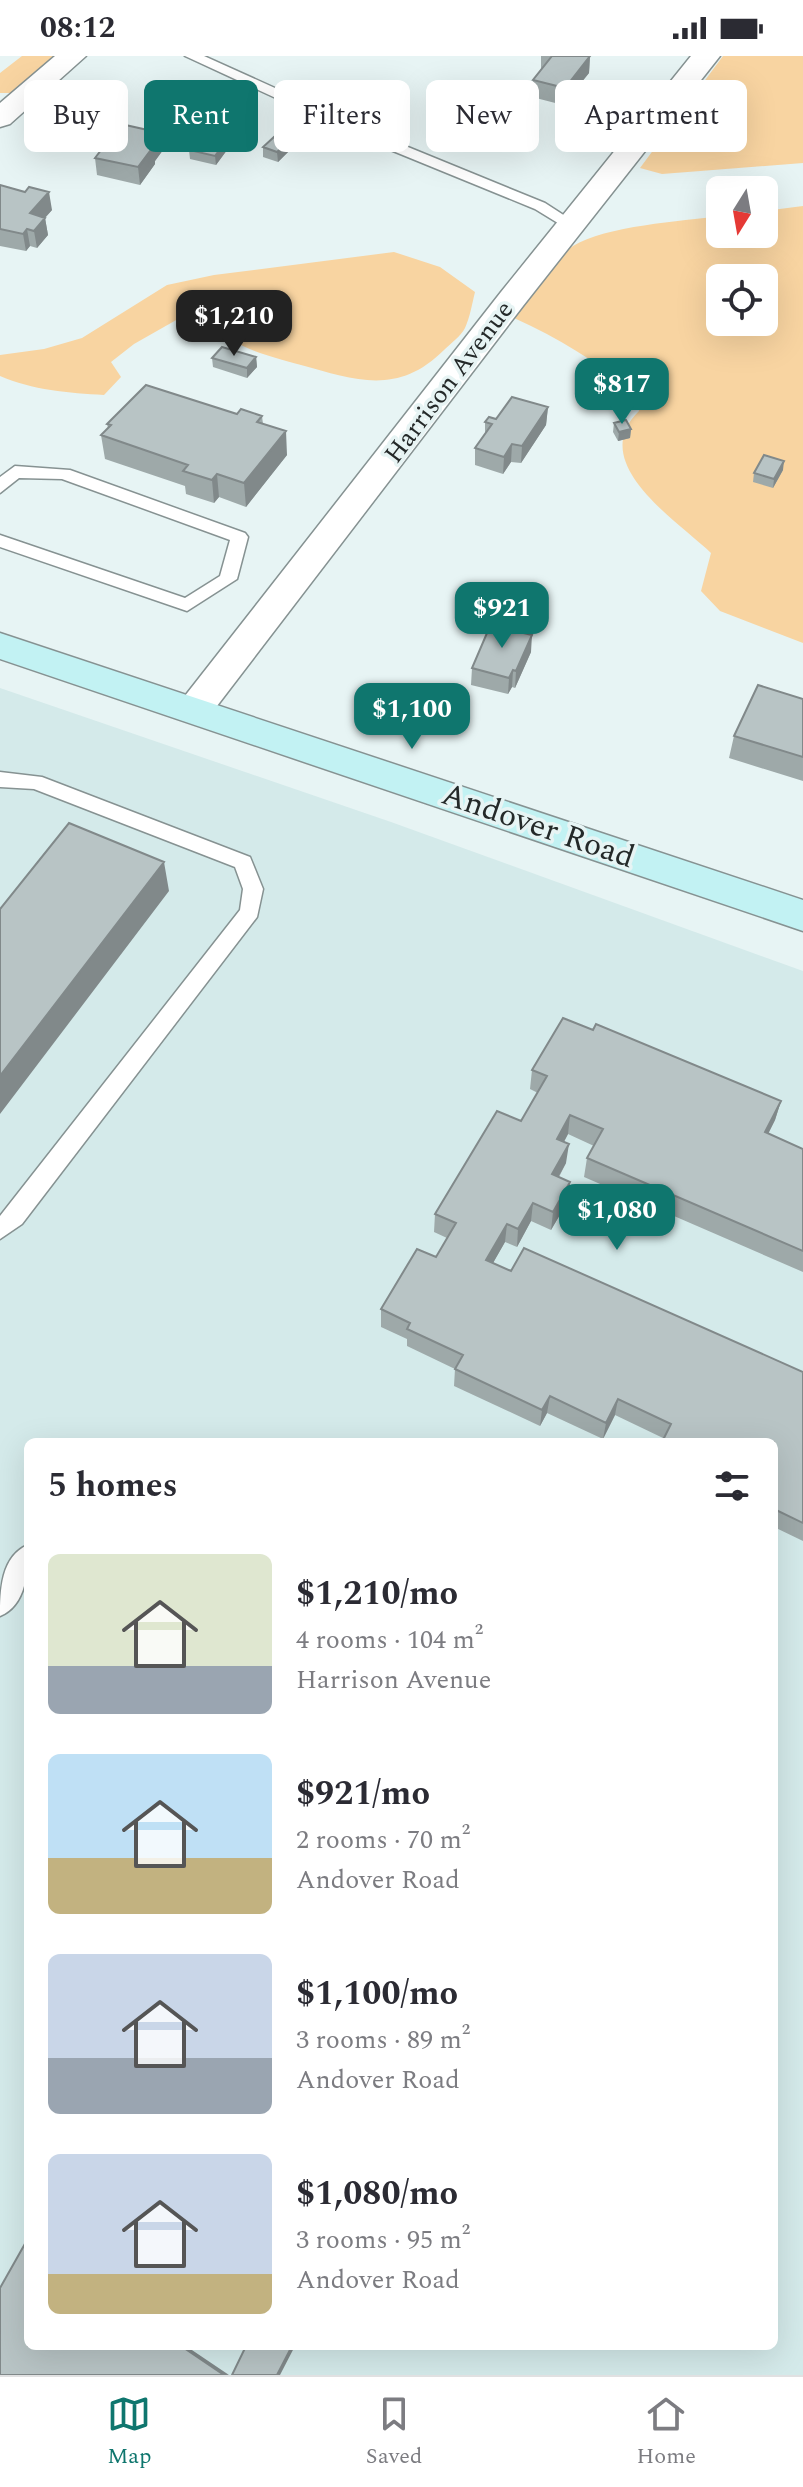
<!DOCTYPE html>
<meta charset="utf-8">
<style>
:root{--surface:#fff;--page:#f2f2f3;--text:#2b2b33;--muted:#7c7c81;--line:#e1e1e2;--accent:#0f766e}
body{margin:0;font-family:Spectral,serif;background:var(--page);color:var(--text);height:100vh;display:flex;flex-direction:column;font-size:30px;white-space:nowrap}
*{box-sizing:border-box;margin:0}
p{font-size:26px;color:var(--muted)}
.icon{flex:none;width:44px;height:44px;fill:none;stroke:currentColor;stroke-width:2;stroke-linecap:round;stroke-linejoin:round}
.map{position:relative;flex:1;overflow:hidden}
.panel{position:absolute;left:24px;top:1382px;width:754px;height:912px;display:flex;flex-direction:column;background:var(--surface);border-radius:12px;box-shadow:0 8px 32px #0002}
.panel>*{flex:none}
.top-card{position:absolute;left:24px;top:24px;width:756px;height:72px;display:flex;gap:16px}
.needle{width:52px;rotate:191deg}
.controls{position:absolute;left:706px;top:120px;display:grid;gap:16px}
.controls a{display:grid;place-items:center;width:72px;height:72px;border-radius:12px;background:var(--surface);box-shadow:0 8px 32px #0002;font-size:40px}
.price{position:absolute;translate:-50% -68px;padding:0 18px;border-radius:16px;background:var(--accent);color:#fff;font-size:26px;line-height:52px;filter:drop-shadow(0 2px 4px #0008)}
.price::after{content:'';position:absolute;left:50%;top:48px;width:24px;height:18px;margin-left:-12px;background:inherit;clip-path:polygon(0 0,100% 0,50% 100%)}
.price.selected{background:#222;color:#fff}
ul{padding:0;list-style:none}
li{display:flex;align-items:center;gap:24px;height:200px;padding:0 24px}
li span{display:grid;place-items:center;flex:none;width:224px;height:160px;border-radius:12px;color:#555}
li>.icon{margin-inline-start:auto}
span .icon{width:96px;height:96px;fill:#fffc;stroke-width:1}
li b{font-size:34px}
h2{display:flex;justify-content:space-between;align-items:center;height:96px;padding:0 24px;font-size:34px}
.chip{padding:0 28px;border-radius:12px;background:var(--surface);box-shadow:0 8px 32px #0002;font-size:28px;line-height:72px}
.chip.selected{background:var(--accent);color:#fff}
.status{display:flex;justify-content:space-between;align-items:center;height:56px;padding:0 40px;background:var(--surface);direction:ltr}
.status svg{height:22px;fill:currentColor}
.tab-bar{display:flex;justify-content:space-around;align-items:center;height:112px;border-top:2px solid var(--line);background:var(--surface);font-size:22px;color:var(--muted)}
.tab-bar a{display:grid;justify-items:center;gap:4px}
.tab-bar .selected{color:var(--accent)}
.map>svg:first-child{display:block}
.built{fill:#d4eaea;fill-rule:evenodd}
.green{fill:#f8d4a1;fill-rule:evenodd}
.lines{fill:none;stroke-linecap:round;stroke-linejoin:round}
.lane-casing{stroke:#869292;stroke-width:3}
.street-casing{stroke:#869292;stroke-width:3}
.secondary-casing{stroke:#869292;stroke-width:3}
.lane{fill:#fff;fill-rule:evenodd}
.street{fill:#fff;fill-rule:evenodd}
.secondary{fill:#c2f2f3;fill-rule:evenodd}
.wall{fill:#9ea9a9}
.shaded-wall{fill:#81898a}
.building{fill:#b8c4c5;stroke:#81898a;stroke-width:2}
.labels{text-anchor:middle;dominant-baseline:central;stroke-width:7;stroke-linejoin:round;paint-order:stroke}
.far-street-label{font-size:26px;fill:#242929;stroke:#e7f4f4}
.street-label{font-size:32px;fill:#242929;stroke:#e7f4f4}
</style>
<div class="status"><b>08:12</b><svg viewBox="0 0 49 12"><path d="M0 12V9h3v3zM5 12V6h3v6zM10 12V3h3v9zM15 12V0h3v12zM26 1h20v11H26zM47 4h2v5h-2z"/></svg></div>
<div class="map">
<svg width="803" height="2319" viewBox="0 0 803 2319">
<rect width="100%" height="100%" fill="#e7f4f4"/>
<path class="built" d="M 0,632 L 391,766 L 803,915 L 803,2319 L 0,2319 ZM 28,1386 L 774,1386 L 774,2290 L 28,2290 Z"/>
<path class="green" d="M 22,0 L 62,0 L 12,37 L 0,37 L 0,17 Z
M 723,0 L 803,0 L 803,107 L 662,118 L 640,112 Z
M 803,150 L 803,587 L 720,555 L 701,535 L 711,497 C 678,465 585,407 639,355 L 635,335 C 596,306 559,282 514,262 C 527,242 553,203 573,190 C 605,170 682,165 720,160 L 720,178 L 764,178 L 764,155 ZM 720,222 L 764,222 L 764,266 L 720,266 Z
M 394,196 L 440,211 L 475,236 C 472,248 470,261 465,272 C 461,280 450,288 444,294 C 398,340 355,324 301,309 C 262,298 237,293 207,265 L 178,263 L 134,288 L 111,306 L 121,321 L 104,339 C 69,337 32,334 0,320 L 0,299 L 44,293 L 82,282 L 167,229 L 214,219 Z"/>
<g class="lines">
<defs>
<path id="lane" d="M 185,0 L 204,0 L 381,80 L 545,147 L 579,169 L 571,174 L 566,172 L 535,153 L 371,86 Z
M 15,410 L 70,414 L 245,477 L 248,481 L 237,523 L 187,555 L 0,491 L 0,479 L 185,542 L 220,520 L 230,484 L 62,423 L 19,422 L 0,437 L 0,421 Z
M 0,716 L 42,721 L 250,801 L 263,833 L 257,861 L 22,1168 L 0,1183 L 0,1160 L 240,854 L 243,833 L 235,811 L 34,733 L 0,731 Z
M 28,1489 C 28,1514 27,1549 0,1560 C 0,1535 1,1500 28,1489 Z"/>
<path id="street" d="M 55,0 L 86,0 L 10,68 L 0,71 L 0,47 Z
M 691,0 L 720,0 L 523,250 L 207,663 L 194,667 L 181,663 L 176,654 L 181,645 L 501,236 Z"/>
<path id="secondary" d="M 0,577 L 803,844 L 803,875 L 0,603 Z"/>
</defs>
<use href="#lane" class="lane-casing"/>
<use href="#street" class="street-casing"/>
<use href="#secondary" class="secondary-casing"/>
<use href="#lane" class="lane"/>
<use href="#street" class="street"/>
<use href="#secondary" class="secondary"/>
</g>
<path class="wall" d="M 541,0 L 590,0 L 589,17 L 563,49 L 532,41 L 533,24 L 541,13 Z
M 226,85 L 227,94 L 216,109 L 190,103 L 189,94 Z
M 263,91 L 289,95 L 278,106 L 263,101 Z
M 163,94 L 155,105 L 155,108 L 140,129 L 97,119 L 95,102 Z
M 0,129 L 52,154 L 45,162 L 48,179 L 37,192 L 30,190 L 26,195 L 0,190 Z
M 256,301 L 257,311 L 247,322 L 213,311 L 212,302 Z
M 548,351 L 546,369 L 521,407 L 511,406 L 503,418 L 475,409 L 475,392 L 485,379 L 485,366 Z
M 237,358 L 262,360 L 263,368 L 287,399 L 246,451 L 219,441 L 214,447 L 186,438 L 185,430 L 105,403 L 101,379 L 108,372 L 107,368 Z
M 614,367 L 631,373 L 630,382 L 618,385 L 613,376 Z
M 783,414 L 773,432 L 753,426 L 754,417 Z
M 519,566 L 519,576 L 531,596 L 515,632 L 512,631 L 508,638 L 471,629 L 472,612 L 503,573 Z
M 803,643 L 803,725 L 729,702 L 734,680 Z
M 532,1014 L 781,1045 L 775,1064 L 768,1078 L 803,1093 L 803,1216 L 584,1121 L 587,1102 L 594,1090 L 568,1078 L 564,1086 L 566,1107 L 559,1121 L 570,1126 L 568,1145 L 551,1174 L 531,1165 L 517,1191 L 505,1186 L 493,1207 L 511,1215 L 803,1316 L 803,1485 L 774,1471 L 774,1386 L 663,1382 L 615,1359 L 603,1383 L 547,1357 L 540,1370 L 454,1330 L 455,1313 L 407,1290 L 407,1283 L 381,1271 L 381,1253 L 436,1201 L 447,1182 L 434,1176 L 435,1158 L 521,1065 L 538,1037 L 530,1033 Z"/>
<path class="shaded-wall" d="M 590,0 L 589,17 L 563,49 L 565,32 Z
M 161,77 L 163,94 L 155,105 L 155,108 L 140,129 L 138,111 Z
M 226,85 L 227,94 L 216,109 L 215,100 Z
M 288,86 L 289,95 L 278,106 L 277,96 Z
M 49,136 L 52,154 L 33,175 L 30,157 Z
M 45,162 L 48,179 L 37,192 L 34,175 Z
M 27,173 L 30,190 L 26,195 L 23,178 Z
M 256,301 L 257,311 L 247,322 L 247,312 Z
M 548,351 L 546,369 L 521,407 L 522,390 Z
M 631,373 L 630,382 L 618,385 L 619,376 Z
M 286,375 L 287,399 L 246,451 L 244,427 Z
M 512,388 L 511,406 L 503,418 L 504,401 Z
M 784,405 L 783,414 L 773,432 L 774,423 Z
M 217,418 L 219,441 L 214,447 L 212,424 Z
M 532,579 L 531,596 L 515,632 L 516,615 Z
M 513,614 L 512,631 L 508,638 L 509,622 Z
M 164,806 L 169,835 L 0,1058 L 0,1020 Z
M 781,1045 L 775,1064 L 759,1096 L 765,1076 Z
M 570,1059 L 568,1078 L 555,1102 L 557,1083 Z
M 569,1088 L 566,1107 L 550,1136 L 552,1118 Z
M 570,1126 L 568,1145 L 551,1174 L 553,1156 Z
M 533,1147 L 531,1165 L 517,1191 L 518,1173 Z
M 507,1168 L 505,1186 L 485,1221 L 486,1204 Z
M 550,1340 L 547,1357 L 540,1370 L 542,1354 Z
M 618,1343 L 615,1359 L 603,1383 L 606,1367 Z
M 181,2290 L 186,2290 L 229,2319 L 224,2319 Z
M 292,2290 L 295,2290 L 280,2319 L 277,2319 Z"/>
<path class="building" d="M 552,0 L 590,0 L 565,32 L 533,24 Z
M 121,68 L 161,77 L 151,91 L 153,91 L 138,111 L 95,102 Z
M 201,79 L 226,85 L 215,100 L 189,94 Z
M 274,81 L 288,86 L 277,96 L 263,91 Z
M 0,129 L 25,136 L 29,131 L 49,136 L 30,157 L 45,162 L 34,175 L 27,173 L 23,178 L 0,173 Z
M 222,291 L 256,301 L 247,312 L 212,302 Z
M 146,329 L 237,358 L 241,353 L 262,360 L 257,366 L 286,375 L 244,427 L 217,418 L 212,424 L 183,415 L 188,409 L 101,379 L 111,369 L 107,368 Z
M 512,341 L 548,351 L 522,390 L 512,388 L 504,401 L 475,392 L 492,368 L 485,366 L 489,361 L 496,363 Z
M 626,364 L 631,373 L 619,376 L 614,367 Z
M 764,399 L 784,405 L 774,423 L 754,417 Z
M 507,563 L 519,566 L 515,575 L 532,579 L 516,615 L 513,614 L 509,622 L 472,612 L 490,570 L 503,573 Z
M 758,629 L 803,643 L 803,701 L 734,680 Z
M 69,767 L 164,806 L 0,1020 L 0,853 Z
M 563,962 L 593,974 L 596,968 L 781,1045 L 765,1076 L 803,1093 L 803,1195 L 587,1102 L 603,1073 L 570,1059 L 557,1083 L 569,1088 L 552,1118 L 570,1126 L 553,1156 L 533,1147 L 518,1173 L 507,1168 L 486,1204 L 511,1215 L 524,1192 L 803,1316 L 803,1467 L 774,1453 L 774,1386 L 662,1386 L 671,1368 L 618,1343 L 606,1367 L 550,1340 L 542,1354 L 455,1313 L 463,1299 L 407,1273 L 410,1267 L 381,1253 L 417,1193 L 436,1201 L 456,1167 L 435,1158 L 497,1055 L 521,1065 L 547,1020 L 532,1014 Z
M 26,2186 L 28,2188 L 28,2290 L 181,2290 L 224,2319 L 0,2319 L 0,2232 Z
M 246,2290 L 292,2290 L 277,2319 L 232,2319 Z"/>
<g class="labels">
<g class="far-street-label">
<text transform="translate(449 326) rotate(-53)">Harrison Avenue</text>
</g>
<g class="street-label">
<text transform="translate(538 770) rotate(19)">Andover Road</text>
</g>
</g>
</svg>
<div class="controls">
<a><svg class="needle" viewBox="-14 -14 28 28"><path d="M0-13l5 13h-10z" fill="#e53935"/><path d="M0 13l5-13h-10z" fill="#7c7c81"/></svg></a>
<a><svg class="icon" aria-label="locate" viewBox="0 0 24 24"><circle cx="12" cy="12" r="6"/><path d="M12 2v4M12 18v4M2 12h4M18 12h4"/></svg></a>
</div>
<b class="price selected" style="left:234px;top:302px">$1,210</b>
<b class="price" style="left:622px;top:370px">$817</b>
<b class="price" style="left:502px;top:594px">$921</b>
<b class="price" style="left:412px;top:695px">$1,100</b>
<b class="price" style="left:617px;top:1196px">$1,080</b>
<div class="top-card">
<a class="chip">Buy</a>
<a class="chip selected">Rent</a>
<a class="chip">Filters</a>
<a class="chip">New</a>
<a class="chip">Apartment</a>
</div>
<section class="panel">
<h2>5 homes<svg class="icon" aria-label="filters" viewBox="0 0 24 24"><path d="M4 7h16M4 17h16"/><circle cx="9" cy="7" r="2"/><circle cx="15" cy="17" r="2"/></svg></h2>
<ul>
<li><span style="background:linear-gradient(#dfe7d0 70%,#9aa5b1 0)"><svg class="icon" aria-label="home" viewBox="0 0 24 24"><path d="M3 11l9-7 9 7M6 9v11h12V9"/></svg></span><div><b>$1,210/mo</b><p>4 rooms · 104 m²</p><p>Harrison Avenue</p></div></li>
<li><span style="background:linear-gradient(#bfe0f5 65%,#c2b280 0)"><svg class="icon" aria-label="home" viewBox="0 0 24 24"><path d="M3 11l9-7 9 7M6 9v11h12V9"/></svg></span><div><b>$921/mo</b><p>2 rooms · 70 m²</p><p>Andover Road</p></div></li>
<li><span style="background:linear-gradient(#c9d6e8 65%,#9aa5b1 0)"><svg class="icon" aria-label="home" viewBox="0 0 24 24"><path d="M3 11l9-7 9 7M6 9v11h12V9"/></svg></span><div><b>$1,100/mo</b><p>3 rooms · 89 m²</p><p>Andover Road</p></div></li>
<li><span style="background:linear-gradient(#c9d6e8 75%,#c2b280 0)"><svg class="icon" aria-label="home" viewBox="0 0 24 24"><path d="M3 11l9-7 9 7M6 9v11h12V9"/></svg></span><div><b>$1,080/mo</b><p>3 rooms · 95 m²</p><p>Andover Road</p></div></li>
</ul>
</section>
</div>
<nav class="tab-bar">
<a class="selected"><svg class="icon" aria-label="map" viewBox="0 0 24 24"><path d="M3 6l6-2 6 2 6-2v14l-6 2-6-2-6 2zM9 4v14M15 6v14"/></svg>Map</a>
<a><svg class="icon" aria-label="saved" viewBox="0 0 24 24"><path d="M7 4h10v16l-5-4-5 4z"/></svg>Saved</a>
<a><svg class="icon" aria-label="home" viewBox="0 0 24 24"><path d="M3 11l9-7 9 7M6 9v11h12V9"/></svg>Home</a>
</nav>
